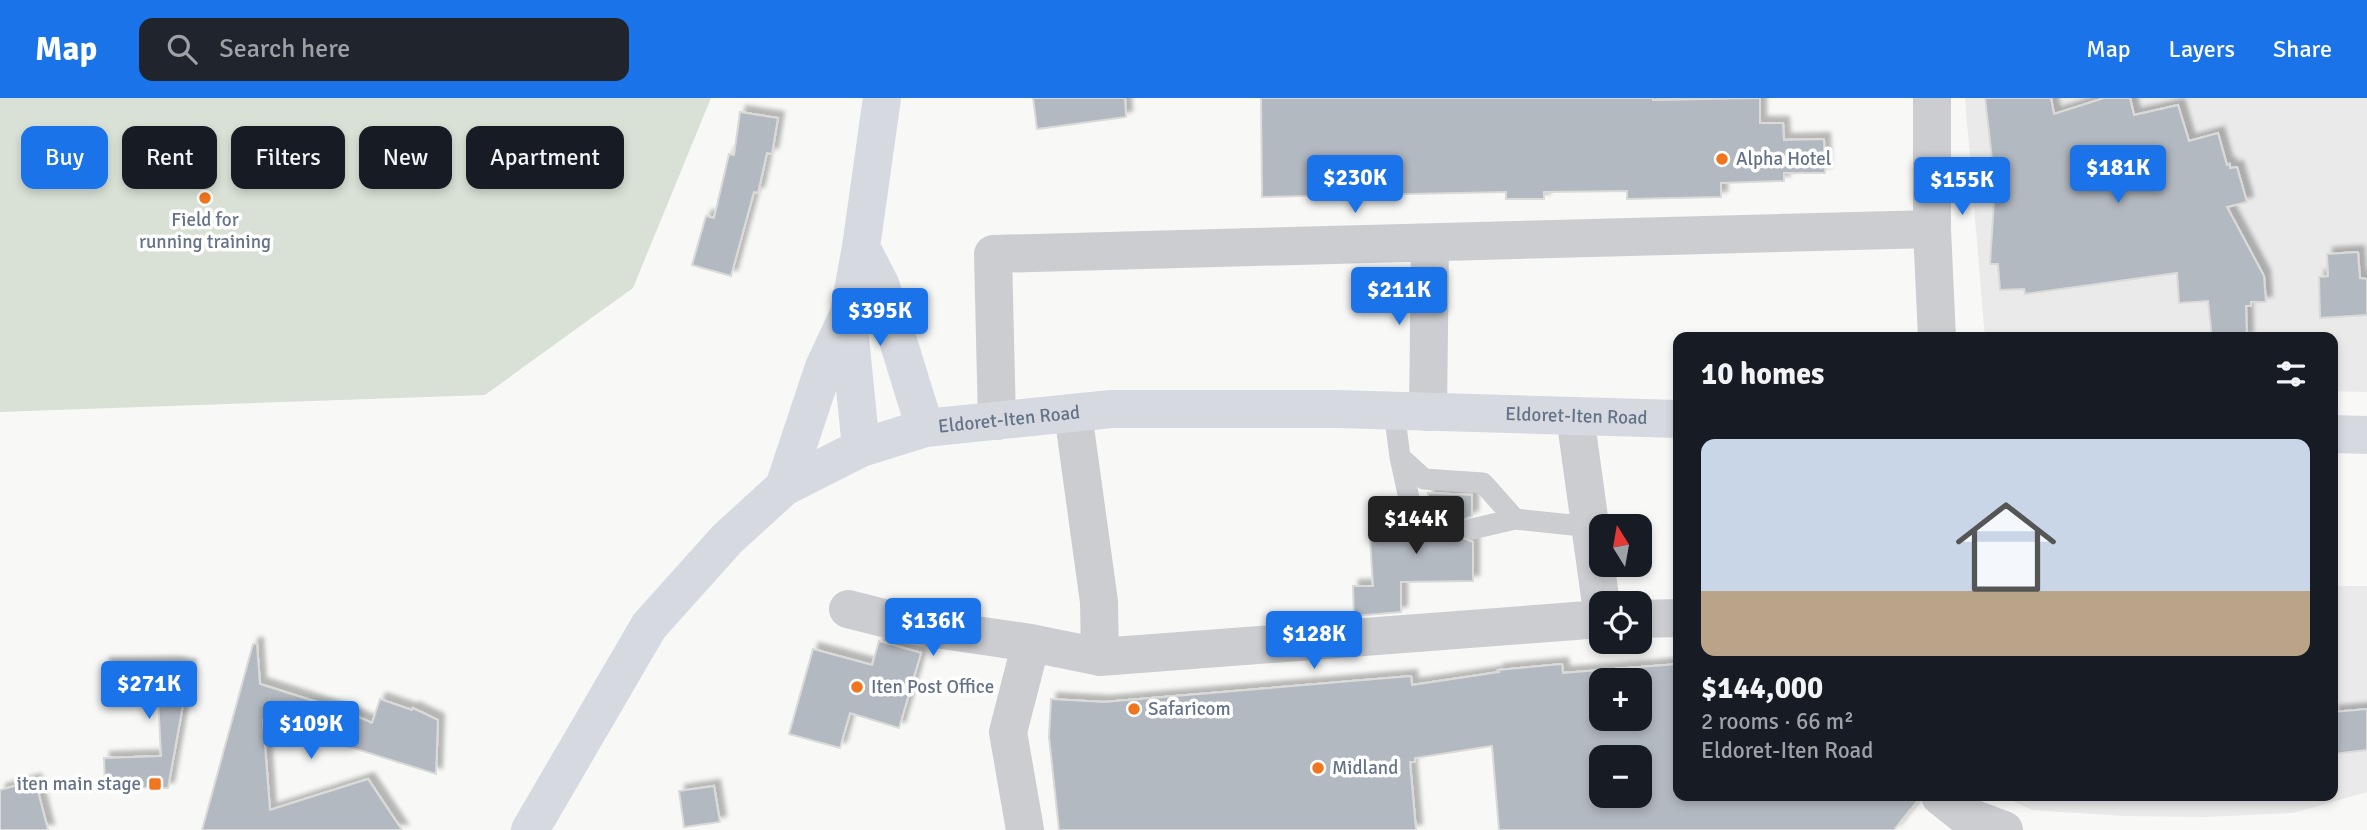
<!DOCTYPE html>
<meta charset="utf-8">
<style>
:root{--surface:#171b24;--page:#20242c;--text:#f1f3f6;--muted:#9ea1a6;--accent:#1a73e8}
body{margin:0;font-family:Signika,sans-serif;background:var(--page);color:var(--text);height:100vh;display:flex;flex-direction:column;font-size:26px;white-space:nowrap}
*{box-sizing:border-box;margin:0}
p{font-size:23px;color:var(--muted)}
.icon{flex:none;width:38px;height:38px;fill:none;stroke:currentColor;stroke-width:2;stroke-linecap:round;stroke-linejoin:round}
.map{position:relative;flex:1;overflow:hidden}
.drawer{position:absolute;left:1673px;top:234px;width:665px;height:469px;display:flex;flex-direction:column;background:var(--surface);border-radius:14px;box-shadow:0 4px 10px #0003}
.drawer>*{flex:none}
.banner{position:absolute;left:21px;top:28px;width:665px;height:63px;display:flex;gap:14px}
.needle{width:46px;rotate:349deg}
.fabs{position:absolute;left:1589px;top:416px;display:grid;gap:14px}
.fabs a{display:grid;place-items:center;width:63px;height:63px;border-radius:14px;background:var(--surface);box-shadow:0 4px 10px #0003;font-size:35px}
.price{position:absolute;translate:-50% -60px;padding:0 16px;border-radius:7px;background:var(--accent);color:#fff;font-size:23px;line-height:46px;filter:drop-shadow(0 2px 4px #0008)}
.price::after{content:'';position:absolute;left:50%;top:42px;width:21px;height:16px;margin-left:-10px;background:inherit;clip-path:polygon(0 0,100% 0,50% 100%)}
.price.current{background:#222;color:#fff}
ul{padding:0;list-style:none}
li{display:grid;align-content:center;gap:14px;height:371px;padding:0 28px}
li span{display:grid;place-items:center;height:217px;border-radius:14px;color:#555}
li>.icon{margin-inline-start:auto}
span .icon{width:126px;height:126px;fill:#fffc;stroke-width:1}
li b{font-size:30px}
h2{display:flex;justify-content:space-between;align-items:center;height:84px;padding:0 28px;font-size:30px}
.pill{padding:0 24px;border-radius:14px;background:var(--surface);box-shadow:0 4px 10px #0003;font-size:24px;line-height:63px}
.pill.current{background:var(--accent);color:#fff}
header{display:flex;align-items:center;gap:42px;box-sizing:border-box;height:98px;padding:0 35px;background:var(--accent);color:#fff}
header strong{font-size:33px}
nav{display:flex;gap:38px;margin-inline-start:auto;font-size:24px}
.search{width:490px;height:63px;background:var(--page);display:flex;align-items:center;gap:18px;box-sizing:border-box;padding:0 24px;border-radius:14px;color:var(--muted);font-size:26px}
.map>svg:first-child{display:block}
.built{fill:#e9eae9}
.green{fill:#d9e1d6}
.building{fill:#b3b9c0;stroke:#dadad8;stroke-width:2;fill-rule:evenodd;filter:url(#shadow)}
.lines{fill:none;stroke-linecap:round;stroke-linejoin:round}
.lane{stroke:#cbcdd1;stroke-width:21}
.street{stroke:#cbcdd1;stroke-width:38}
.secondary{stroke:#d6dae0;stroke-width:38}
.primary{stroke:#d6dae0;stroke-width:38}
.poi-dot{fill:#f0751e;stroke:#fff;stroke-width:2.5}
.labels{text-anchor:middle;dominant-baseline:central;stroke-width:7;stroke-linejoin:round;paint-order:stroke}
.poi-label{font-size:19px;fill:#657389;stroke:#fff;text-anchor:start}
.street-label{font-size:19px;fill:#657389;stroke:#fff}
</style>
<header>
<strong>Map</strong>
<div class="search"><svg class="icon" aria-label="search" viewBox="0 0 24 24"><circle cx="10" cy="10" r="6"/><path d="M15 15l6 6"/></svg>Search here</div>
<nav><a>Map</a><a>Layers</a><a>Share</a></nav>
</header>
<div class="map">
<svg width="2367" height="732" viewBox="0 0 2367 732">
<defs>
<filter id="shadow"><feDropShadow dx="6" dy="-6" stdDeviation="2" flood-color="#0004"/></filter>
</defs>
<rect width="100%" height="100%" fill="#f8f9f6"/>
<path class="built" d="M 1965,0 L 2367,0 L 2367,294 L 2333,293 L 2333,240 L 1985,240 Z
M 2333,488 L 2367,488 L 2367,694 L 2293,715 L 2205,719 L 2123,718 L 2032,712 L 2002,698 L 2333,698 Z"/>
<path class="green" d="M 0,0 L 711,0 L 633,190 L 485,297 L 0,314 Z"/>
<path class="building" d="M 1033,0 L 1125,0 L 1126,19 L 1037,31 Z
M 1261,0 L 1653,0 L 1653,2 L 1760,0 L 1760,25 L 1783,25 L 1784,42 L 1824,41 L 1825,75 L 1784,75 L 1784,83 L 1721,85 L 1721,99 L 1627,101 L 1627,93 L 1544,94 L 1544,101 L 1506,101 L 1506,94 L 1262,99 Z
M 1985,0 L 2051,0 L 2054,16 L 2104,0 L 2130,0 L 2134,17 L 2178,7 L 2189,43 L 2218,35 L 2227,67 L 2230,66 L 2230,70 L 2237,69 L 2247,104 L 2227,109 L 2264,178 L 2266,204 L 2251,204 L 2251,208 L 2246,208 L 2247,240 L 2212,240 L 2208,203 L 2179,205 L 2177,175 L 2025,196 L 2024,191 L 2000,192 L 1998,166 L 1990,166 L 1995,87 Z
M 740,14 L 778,20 L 772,56 L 767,55 L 758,95 L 754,94 L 731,178 L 692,167 L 706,118 L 714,120 L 729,56 L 734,57 Z
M 2358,154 L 2360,180 L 2367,181 L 2367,217 L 2320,220 L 2319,179 L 2328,178 L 2327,156 Z
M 1428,395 L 1472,397 L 1472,418 L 1463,422 L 1459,433 L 1463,440 L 1473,444 L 1473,483 L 1401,484 L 1401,514 L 1354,518 L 1353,488 L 1373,488 L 1369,425 L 1400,422 L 1407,438 L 1426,443 L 1433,442 L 1441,433 L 1440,426 L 1436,419 L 1428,417 Z
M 879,543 L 921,555 L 899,630 L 850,615 L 840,650 L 789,636 L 813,551 L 872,567 Z
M 253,546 L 257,546 L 260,586 L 345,613 L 372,625 L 380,601 L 412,612 L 413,610 L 438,622 L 436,676 L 263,622 L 270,712 L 368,681 L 402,732 L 202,732 Z
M 174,565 L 190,568 L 168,690 L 105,689 L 104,660 L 161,658 L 158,599 L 126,594 L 104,594 L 104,566 Z
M 1562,566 L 1563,575 L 1678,566 L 1678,698 L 1919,698 L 1919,701 L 1894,732 L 1499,732 L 1492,648 L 1415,660 L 1415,664 L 1410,664 L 1416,732 L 1059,732 L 1049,639 L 1051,601 L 1104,604 L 1411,578 L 1412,587 L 1499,574 L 1498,572 ZM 1601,583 L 1640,583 L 1640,621 L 1601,621 ZM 1601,660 L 1640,660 L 1640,698 L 1601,698 Z
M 2367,611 L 2367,652 L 2333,656 L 2333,614 Z
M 35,682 L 48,732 L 0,732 L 0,692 Z
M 714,688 L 720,724 L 684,729 L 679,693 Z"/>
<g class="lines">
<path class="lane" d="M 1394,313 L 1400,359 L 1424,381 L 1483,385 L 1515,421 L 1591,429
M 1400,359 L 1415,428 L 1428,430
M 1472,431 L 1515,421"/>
<path class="street" d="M 1932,0 L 1932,131 L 1937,240
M 1428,314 L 1430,145
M 1073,315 L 1099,504 L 1100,559
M 1575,318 L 1601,506
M 997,323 L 993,156 L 1932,131
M 848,511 L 915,528 L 1031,545 L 1100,559 L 1601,521
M 1640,521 L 1678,520
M 1940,698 L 1964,717 L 2004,732
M 1025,732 L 1008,634 L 1031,545"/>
<path class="secondary" d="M 861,149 L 881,188 L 925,330
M 861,350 L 848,220 L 861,149 L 882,0
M 784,389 L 824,269 L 847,220"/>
<g class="primary">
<path d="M 2333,336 L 2367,337"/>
<path id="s1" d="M 530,732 L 649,528 L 727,441 L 784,389 L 861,350 L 925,330 L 1111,311 L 1336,311 L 1678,321"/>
</g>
</g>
<g class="poi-dot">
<circle cx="1722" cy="61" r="7"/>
<circle cx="205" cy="100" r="7"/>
<circle cx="857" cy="589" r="7"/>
<circle cx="1134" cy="611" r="7"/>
<circle cx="1318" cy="670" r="7"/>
<rect x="148" y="679" width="14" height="14" rx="3.5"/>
</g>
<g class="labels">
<g class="poi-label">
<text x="1736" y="61">Alpha Hotel</text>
<text x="205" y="122" text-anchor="middle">Field for<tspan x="205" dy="22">running training</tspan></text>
<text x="871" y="589">Iten Post Office</text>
<text x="1148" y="611">Safaricom</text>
<text x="1332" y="670">Midland</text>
<text x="141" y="686" text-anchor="end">iten main stage</text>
</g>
<g class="street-label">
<text stroke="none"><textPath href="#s1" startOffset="1236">Eldoret-Iten Road</textPath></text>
<text stroke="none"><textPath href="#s1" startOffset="668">Eldoret-Iten Road</textPath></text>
</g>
</g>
</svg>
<div class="fabs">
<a><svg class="needle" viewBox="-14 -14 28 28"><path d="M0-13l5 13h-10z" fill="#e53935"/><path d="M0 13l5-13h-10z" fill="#9ea1a6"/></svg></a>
<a><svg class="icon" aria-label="locate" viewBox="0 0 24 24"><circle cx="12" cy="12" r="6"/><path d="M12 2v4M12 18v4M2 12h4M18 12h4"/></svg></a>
<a>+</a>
<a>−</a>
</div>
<b class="price" style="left:2118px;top:107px">$181K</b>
<b class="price" style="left:1355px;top:117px">$230K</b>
<b class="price" style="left:1962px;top:119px">$155K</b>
<b class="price" style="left:1399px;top:229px">$211K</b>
<b class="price" style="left:880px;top:250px">$395K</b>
<b class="price current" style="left:1416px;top:458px">$144K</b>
<b class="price" style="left:933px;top:560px">$136K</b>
<b class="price" style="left:1314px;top:573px">$128K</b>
<b class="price" style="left:149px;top:623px">$271K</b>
<b class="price" style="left:311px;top:663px">$109K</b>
<div class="banner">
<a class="pill current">Buy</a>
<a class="pill">Rent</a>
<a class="pill">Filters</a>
<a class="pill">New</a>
<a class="pill">Apartment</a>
</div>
<section class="drawer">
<h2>10 homes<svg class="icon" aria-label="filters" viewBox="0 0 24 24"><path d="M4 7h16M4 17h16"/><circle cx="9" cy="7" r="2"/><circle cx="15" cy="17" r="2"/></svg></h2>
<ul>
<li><span style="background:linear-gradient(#c9d6e8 70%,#b9a48a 0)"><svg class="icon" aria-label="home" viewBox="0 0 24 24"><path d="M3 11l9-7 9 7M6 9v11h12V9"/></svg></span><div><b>$144,000</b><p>2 rooms · 66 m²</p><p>Eldoret-Iten Road</p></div></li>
</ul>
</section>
</div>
